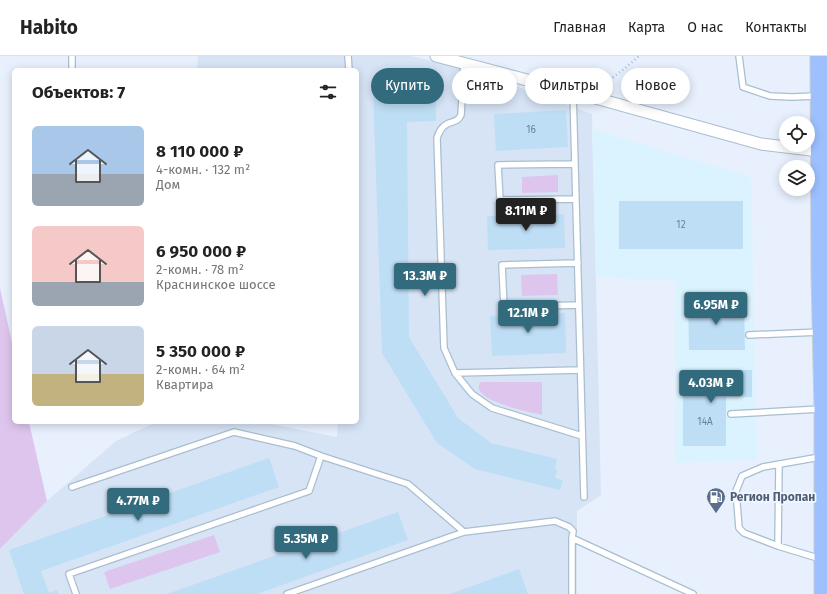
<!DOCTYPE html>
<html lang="ru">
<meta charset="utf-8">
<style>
:root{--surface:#fff;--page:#f2f2f2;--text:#222;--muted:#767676;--line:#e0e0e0;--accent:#326b7e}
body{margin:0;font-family:"Fira Sans",sans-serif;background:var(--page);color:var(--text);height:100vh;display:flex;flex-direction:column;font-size:15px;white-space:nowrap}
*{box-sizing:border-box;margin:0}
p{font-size:13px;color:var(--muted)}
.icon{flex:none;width:22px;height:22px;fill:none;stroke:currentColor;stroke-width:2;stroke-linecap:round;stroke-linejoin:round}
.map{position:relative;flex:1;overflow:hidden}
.side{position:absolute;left:12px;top:12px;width:347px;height:356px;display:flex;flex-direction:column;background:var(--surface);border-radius:6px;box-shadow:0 2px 10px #0003}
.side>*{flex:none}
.hud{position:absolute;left:371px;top:12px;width:380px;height:36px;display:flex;gap:8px}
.tools{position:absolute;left:779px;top:60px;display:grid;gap:8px}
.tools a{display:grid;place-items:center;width:36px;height:36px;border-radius:50%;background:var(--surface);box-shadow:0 2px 10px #0003;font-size:20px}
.price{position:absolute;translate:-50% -34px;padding:0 9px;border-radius:4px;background:var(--accent);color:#fff;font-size:13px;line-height:26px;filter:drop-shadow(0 1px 2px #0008)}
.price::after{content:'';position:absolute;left:50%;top:24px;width:12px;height:9px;margin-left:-6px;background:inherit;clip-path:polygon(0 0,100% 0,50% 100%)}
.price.active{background:#222;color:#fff}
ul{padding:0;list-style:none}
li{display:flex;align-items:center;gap:12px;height:100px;padding:0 20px}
li span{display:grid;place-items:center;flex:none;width:112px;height:80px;border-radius:6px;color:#555}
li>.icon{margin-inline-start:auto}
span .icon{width:48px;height:48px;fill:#fffc;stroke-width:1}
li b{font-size:17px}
h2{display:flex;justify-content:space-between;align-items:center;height:48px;padding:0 20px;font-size:17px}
.chip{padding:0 14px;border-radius:18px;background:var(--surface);box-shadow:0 2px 10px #0003;font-size:14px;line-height:36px}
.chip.active{background:var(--accent);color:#fff}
header{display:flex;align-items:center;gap:24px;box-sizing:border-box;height:56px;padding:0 20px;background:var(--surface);border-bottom:1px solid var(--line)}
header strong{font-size:19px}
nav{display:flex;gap:22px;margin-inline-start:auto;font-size:14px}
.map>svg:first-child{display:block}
.residential{fill:#d6e4f6}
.commercial{fill:#dbf3fe}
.green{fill:#dec5ed}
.building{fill:#bedef5}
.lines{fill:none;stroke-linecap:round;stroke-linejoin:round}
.lane-casing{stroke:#a9becf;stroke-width:8}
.street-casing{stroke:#a9becf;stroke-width:13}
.primary-casing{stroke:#c5cfd4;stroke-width:19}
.path{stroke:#a0c2db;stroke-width:2.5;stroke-dasharray:1 3;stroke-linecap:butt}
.lane{stroke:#fff;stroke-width:5.5}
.street{stroke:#fff;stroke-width:11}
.primary{stroke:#9ec0ff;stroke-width:17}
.labels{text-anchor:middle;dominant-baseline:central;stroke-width:3.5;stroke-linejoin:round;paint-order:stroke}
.number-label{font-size:10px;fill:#668699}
.service-label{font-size:12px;font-weight:bold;fill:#4e5e75;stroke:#f0f5ff;text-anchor:start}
</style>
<header>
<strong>Habito</strong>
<nav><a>Главная</a><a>Карта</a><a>О нас</a><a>Контакты</a></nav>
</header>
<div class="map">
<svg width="827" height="538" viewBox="0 0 827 538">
<rect width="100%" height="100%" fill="#e8f0fe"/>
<path class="residential" d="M 198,0 L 410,0 L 469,13 L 592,58 L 601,439 L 577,455 L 577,538 L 0,538 L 0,493 L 47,445 L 116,385 L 156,366 L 261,366 L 337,381 L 338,366 L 357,366 L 357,14 L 197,14 Z"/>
<path class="commercial" d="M 592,73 L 751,121 L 757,404 L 675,407 L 675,225 L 596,221 Z"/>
<path class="green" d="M 558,119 L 558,136 L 522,137 L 522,121 Z
M 557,218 L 558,239 L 522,240 L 521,219 Z
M 0,232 L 14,296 L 14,366 L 29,366 L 47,445 L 0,493 Z
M 480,326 L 542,326 L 542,359 C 527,355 489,348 480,335 C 478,332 479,329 480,326 Z
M 214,479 L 220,496 L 110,533 L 104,516 Z"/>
<path class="building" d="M 436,31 L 436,65 L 407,66 L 409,281 L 458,362 L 491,387 L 557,403 L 555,413 L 557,414 L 555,422 L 563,424 L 560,434 L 475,413 L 437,387 L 382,297 L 373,32 Z
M 566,54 L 568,91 L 496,95 L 494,58 Z
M 619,145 L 743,145 L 743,193 L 619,193 Z
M 564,158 L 565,192 L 488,194 L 487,160 Z
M 688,247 L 744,247 L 745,294 L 689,294 Z
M 565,257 L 566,297 L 492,300 L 490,260 Z
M 683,314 L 752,314 L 752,341 L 726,341 L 726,390 L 683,390 Z
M 269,402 L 279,431 L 41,515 L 49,537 L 57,534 L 59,538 L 24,538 L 9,494 Z
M 398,456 L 408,484 L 257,538 L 167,538 Z
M 519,513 L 528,538 L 450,538 Z"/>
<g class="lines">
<defs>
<path id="lane" d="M 72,0 L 72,14
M 348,0 L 349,14
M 739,0 L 743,31 L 770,40 L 792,41 L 816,40
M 464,7 L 461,59 C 458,66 453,65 447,68 C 441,71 439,76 437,82 L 444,292 L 455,317 L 472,338 L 492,352 L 582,380
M 573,36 L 584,441
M 575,108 L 498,109 L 500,144 L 576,143
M 578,207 L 502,209 L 504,251 L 579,249
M 749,279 L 820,276
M 455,317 L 580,314
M 731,358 L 820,353
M 820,401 L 763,411 L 742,420 L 736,435 L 739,472 L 744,477 L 778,490 L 821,503
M 72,431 L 234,376 L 295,390 L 321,400 L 408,428 L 464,476 L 555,465 L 569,471 L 573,475 L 572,482
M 778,490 L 779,408
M 76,538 L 69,518 L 309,435 L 321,400
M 287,538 L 464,476
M 572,538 L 572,482 L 693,538"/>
<path id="street" d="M 436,0 L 588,40 L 761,88 L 819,95"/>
<path id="primary" d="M 819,0 L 820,219 L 823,353 L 823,538"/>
</defs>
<use href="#lane" class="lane-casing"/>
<use href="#street" class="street-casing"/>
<use href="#primary" class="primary-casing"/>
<path class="path" d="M 600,31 L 624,13 L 639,0"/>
<use href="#lane" class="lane"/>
<use href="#street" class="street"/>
<use href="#primary" class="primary"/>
</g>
<defs>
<symbol id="fuel-pin" viewBox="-11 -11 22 30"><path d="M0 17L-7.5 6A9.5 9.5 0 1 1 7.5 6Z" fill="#5c6f8a" stroke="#f0f5ff"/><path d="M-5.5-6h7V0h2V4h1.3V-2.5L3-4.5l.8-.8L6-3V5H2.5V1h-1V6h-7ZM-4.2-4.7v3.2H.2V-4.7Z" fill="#fff"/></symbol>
</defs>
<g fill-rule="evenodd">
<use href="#fuel-pin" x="705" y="430" width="22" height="30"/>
</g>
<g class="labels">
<g class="number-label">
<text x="531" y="74">16</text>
<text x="681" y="169">12</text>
<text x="705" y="366">14А</text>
</g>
<g class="service-label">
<text x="730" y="441">Регион Пропан</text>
</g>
</g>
</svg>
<div class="tools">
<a><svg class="icon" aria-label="locate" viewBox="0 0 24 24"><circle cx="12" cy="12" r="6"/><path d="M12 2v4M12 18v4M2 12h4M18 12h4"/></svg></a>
<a><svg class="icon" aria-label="layers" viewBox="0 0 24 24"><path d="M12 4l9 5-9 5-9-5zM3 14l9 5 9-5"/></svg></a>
</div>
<b class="price active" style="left:526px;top:176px">8.11M ₽</b>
<b class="price" style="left:425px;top:241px">13.3M ₽</b>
<b class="price" style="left:716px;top:270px">6.95M ₽</b>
<b class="price" style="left:528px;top:278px">12.1M ₽</b>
<b class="price" style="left:711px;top:348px">4.03M ₽</b>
<b class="price" style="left:138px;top:466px">4.77M ₽</b>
<b class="price" style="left:306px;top:504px">5.35M ₽</b>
<div class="hud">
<a class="chip active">Купить</a>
<a class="chip">Снять</a>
<a class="chip">Фильтры</a>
<a class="chip">Новое</a>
</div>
<section class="side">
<h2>Объектов: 7<svg class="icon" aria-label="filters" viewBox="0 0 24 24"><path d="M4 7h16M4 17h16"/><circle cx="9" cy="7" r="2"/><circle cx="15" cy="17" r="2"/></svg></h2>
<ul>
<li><span style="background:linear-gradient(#a9c7e8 60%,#9aa5b1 0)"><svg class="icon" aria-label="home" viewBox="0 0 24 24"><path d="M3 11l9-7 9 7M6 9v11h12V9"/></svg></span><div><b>8 110 000 ₽</b><p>4-комн. · 132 m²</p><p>Дом</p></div></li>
<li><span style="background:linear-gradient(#f6c9c9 70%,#9aa5b1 0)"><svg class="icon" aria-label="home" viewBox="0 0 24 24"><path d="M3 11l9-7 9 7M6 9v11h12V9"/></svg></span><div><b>6 950 000 ₽</b><p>2-комн. · 78 m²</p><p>Краснинское шоссе</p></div></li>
<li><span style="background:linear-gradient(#c9d6e8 60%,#c2b280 0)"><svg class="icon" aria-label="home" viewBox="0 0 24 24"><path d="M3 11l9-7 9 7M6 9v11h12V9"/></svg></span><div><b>5 350 000 ₽</b><p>2-комн. · 64 m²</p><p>Квартира</p></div></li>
</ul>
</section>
</div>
